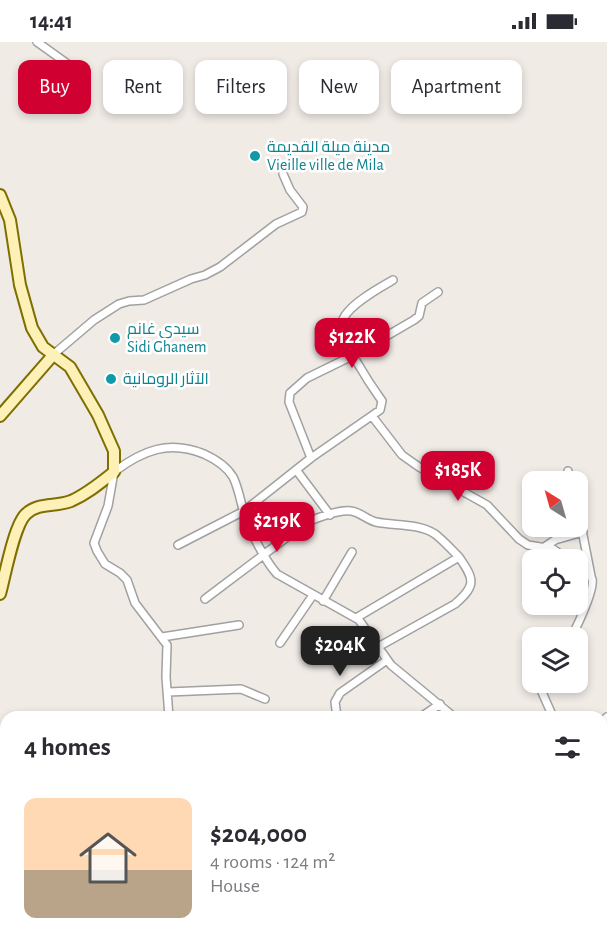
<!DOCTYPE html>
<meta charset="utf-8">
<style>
:root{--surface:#fff;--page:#f7f7f7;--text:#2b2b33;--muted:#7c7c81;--accent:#d00030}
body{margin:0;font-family:"Alegreya Sans",Cairo,sans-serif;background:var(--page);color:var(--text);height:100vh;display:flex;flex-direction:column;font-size:22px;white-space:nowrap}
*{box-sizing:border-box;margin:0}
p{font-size:20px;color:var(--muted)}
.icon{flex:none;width:33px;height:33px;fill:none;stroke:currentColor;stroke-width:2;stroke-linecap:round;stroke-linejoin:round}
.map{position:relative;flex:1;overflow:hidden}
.side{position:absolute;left:0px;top:669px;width:608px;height:236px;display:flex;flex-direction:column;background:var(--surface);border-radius:18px 18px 0 0;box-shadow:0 3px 9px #0003}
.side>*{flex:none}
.hud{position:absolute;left:18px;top:18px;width:572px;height:54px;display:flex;gap:12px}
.needle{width:39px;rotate:323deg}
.tools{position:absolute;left:522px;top:429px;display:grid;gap:12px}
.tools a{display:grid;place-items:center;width:66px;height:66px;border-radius:12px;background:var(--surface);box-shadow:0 3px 9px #0003;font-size:30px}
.price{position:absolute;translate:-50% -51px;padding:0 14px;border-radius:12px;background:var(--accent);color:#fff;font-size:20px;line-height:39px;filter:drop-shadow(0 2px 3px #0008)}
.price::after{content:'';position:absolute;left:50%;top:36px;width:18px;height:14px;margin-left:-9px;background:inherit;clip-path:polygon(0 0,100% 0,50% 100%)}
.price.active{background:#222;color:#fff}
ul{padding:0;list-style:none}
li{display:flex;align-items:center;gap:18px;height:150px;padding:0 24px}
li span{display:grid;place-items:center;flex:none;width:168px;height:120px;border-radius:12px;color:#555}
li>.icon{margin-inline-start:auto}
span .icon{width:72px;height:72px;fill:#fffc;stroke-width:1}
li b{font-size:26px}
h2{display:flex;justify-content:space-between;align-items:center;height:72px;padding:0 24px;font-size:26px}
.tag{padding:0 21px;border-radius:12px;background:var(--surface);box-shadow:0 3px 9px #0003;font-size:21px;line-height:54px}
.tag.active{background:var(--accent);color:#fff}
.status{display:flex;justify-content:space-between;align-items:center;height:42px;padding:0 30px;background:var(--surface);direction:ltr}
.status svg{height:16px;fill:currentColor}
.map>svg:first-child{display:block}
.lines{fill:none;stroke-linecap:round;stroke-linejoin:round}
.street-casing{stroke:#a1a1a1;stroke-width:10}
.secondary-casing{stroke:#7e6f00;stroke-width:14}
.street{stroke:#fff;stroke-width:7}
.secondary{stroke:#fdf1b8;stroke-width:10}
.culture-dot{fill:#0f9aa8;stroke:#fff;stroke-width:2}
.labels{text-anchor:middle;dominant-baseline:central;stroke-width:5;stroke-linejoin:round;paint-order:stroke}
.culture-label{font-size:16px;fill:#0d838f;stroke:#fff;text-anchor:start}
</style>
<div class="status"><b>14:41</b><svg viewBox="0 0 49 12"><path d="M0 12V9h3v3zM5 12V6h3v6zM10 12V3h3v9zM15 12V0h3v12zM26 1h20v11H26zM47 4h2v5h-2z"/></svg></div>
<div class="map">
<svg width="607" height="904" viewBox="0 0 607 904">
<rect width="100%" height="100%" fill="#f1ebe6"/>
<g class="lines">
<defs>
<path id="street" d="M 37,0 L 86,35
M 54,312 L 94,278 L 119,262 L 129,259 L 144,258 L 191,237 L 205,233 L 220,225 L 276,182 L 302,170 L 303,165 L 290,148 L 283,132
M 372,374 L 402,413 L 419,425 L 487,463 L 519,497 L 528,503 L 553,507 L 569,518
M 311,416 L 289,360 L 290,351 L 307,336 L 354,313 L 414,278 L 419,274 L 422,261 L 438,250
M 297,429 L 330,473
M 568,429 L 570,440
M 578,468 L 591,534
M 178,503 L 244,469 L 311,416 L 380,368 L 382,359 C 372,345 338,295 342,280 C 346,264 379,246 393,238
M 546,504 L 555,498 L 583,490
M 205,557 L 303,483 C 312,477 340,467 351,469 C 360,470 367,478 376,480 C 395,484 418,481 435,492 C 444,499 451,507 459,515 L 356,576
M 323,559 L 352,510
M 162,595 L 239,583
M 571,596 C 577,584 595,548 592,537 C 590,531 582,527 578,524
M 280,601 L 313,553
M 378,605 L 455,562 C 477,543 474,537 459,515
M 542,640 L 541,648 L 553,675
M 168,650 L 241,647 L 265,657
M 169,675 L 166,635 L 167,603 L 135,561 L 127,538 L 120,531 L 105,522 L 97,509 L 94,501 L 108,464 L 114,430 C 143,408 169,398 204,412 C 215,417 227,425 233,435 C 239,447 241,462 245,475 C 251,491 266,520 277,532 L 359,578 L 391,623 L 454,675
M 337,675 L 335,660 L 340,651 L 387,618
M 421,675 L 440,662
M 602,680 L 607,675
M 602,744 L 607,748
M 0,809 L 6,806
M 160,898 L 162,904
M 213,898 L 214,904
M 278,898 L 279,904
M 372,898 L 381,904"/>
<path id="secondary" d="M 0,153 L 10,178 L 20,243 L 32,286 L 43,305 L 70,325 L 98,373 L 114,409 L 114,430 C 100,441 87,452 71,459 C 56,465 38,460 26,472 C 14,483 5,534 0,552
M 0,374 L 54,312"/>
</defs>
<use href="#street" class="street-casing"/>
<use href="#secondary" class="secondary-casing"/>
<use href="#street" class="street"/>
<use href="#secondary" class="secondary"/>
</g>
<g class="culture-dot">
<circle cx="255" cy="114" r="6"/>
<circle cx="115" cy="296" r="6"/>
<circle cx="111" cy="337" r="6"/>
</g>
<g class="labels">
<g class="culture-label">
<text x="267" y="105">مدينة ميلة القديمة<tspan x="267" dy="18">Vieille ville de Mila</tspan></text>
<text x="127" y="287">سيدي غانم<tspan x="127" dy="18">Sidi Ghanem</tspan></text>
<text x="123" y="337">الآثار الرومانية</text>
</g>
</g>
</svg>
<div class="tools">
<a><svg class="needle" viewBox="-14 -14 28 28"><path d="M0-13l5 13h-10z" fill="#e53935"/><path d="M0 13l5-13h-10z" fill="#7c7c81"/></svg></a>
<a><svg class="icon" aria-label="locate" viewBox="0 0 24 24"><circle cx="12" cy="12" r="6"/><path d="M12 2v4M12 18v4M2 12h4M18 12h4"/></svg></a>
<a><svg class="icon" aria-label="layers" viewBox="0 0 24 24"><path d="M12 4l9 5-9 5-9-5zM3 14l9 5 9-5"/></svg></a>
</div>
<b class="price" style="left:352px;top:327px">$122K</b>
<b class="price" style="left:458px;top:460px">$185K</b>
<b class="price" style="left:277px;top:511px">$219K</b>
<b class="price active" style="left:340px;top:635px">$204K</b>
<div class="hud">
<a class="tag active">Buy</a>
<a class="tag">Rent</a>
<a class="tag">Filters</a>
<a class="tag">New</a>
<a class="tag">Apartment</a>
</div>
<section class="side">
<h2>4 homes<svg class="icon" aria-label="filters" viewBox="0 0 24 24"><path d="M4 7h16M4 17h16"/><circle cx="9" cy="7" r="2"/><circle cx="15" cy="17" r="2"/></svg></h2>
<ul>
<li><span style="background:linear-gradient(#ffd9b3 60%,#b9a48a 0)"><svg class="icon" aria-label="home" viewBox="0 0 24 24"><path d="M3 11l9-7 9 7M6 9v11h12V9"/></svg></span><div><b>$204,000</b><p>4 rooms · 124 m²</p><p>House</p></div></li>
</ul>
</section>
</div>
